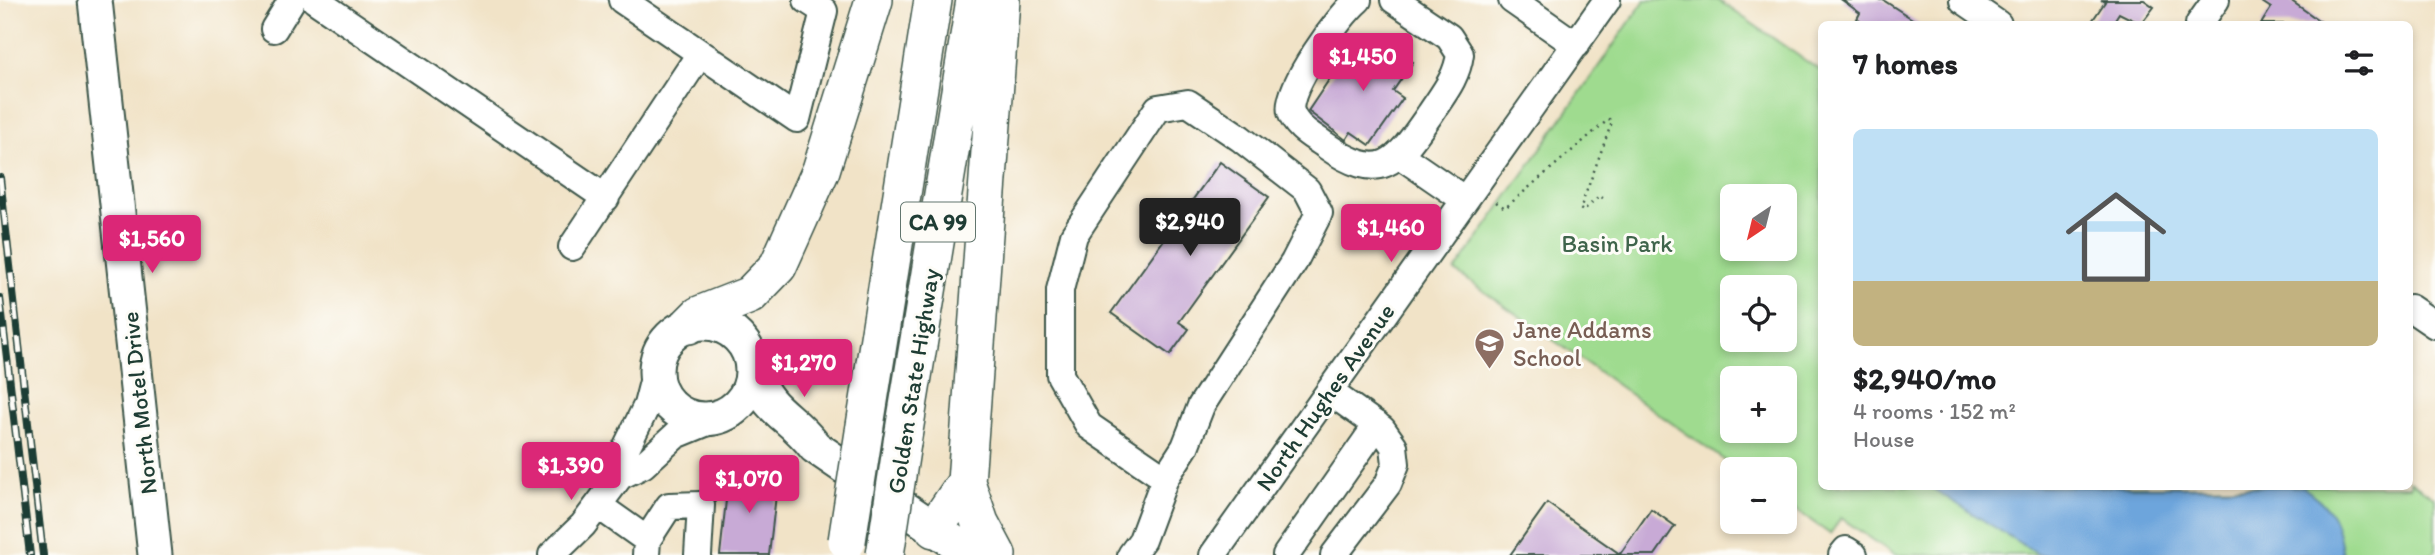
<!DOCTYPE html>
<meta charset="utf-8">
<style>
:root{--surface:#fff;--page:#f2f2f2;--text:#202124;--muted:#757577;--accent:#db2777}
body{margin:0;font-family:Itim,sans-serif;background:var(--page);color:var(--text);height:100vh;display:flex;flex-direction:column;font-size:26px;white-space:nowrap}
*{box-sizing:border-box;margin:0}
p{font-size:23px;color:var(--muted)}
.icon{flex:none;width:38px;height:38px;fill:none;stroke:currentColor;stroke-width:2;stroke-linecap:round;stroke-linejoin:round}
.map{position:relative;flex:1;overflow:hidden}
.side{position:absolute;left:1818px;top:21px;width:595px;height:469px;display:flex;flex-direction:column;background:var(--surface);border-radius:10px;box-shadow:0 4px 10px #0003}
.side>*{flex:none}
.needle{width:46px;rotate:215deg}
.controls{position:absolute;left:1720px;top:184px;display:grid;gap:14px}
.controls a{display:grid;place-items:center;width:77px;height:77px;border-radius:10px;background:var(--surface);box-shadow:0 4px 10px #0003;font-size:35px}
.price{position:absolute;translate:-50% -60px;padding:0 16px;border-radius:7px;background:var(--accent);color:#fff;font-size:23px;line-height:46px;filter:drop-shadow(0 2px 4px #0008)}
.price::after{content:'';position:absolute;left:50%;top:42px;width:21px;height:16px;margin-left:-10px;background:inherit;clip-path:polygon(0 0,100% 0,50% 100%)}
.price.selected{background:#222;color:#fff}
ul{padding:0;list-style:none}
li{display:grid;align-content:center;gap:14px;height:371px;padding:0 35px}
li span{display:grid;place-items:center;height:217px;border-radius:10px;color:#555}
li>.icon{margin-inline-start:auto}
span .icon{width:126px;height:126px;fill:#fffc;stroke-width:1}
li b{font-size:30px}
h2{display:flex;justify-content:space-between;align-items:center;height:84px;padding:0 35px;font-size:30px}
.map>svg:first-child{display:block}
.green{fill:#9fdb8f;stroke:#5f8c62;stroke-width:2;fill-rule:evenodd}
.water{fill:#6da5dc;stroke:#467188;stroke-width:2}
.building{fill:#c8aad6}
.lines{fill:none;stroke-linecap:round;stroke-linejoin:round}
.minor-casing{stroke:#3e564a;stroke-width:30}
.major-casing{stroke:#3e564a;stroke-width:37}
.highway-casing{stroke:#3e564a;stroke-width:40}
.path{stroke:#3e564a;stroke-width:2.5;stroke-dasharray:2 5;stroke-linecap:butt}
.minor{stroke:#fff;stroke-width:26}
.major{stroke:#fff;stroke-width:33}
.highway{stroke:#fff;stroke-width:37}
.rail-casing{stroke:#1f3d34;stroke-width:8}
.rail{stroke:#fdfcf7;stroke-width:5;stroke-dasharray:16;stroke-linecap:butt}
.highway-bridge-casing{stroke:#3e564a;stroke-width:40;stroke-linecap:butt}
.highway-bridge{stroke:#fff;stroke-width:37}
.labels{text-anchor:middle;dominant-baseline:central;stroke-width:6;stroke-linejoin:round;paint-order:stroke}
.shield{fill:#fdfcf7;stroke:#62766e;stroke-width:2}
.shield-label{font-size:23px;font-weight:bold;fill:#1f3d34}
.park-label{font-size:24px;fill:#3f644b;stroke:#fdfcf7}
.education-label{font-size:24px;fill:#785e54;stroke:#fdfcf7;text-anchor:start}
.street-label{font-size:24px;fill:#1f3d34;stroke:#fdfcf7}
</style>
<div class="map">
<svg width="2435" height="555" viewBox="0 0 2435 555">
<rect width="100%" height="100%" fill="#fdfcf7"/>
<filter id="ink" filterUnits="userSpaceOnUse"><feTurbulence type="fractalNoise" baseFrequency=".0143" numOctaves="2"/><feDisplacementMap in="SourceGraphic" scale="14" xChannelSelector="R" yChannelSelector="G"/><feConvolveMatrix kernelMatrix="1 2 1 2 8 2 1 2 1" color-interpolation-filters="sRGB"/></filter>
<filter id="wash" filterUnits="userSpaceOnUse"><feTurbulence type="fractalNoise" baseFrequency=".00686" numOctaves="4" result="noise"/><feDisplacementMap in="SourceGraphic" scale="28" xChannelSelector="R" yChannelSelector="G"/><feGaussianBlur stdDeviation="1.57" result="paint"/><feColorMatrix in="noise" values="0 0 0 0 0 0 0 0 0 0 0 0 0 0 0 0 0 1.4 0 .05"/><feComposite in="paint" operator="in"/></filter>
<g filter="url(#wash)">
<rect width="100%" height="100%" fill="#f1e3c7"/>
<path class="green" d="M 1645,0 L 1718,0 L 1822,72 L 1822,486 L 2410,486 L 2410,481 L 2435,498 L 2435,550 L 2431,555 L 1895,555 L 1841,518 L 1830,534 L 1785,502 L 1785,469 L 1737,469 L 1455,271 ZM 1732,196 L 1785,196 L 1785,248 L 1732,248 ZM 1732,287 L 1785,287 L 1785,340 L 1732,340 ZM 1732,378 L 1785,378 L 1785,430 L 1732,430 Z"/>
<path class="water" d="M 1930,487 L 2303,487 C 2333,509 2337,518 2343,555 L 2039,555 Z"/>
<g id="blocks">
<path class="building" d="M 1842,0 L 1883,0 L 1920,24 L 1865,24 L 1857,19 L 1860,13 Z
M 2101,0 L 2144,0 L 2154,7 L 2141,24 L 2119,13 L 2112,24 L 2090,24 L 2105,2 Z
M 2259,0 L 2290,0 L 2324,24 L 2261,24 L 2271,8 Z
M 1376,36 L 1413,62 L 1393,91 L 1403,98 L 1370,145 L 1351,132 L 1346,140 L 1308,111 L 1345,56 L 1356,64 Z
M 1220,162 L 1269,197 L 1179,322 L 1189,329 L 1170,355 L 1111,313 Z
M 729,473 L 778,478 L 769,555 L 720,555 Z
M 1547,503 L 1620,554 L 1651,509 L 1675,526 L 1655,555 L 1510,555 Z"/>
</g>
</g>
<g filter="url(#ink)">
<use href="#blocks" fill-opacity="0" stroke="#3e564a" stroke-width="2"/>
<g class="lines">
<defs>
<path id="minor" d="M 315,0 L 606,198
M 622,0 L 797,119 L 824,11 L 807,0
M 1358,0 C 1340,15 1284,90 1291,112 C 1296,128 1313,136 1325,145 C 1382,185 1396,163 1430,114 C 1443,94 1457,78 1460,54 L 1449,37 L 1394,0
M 1512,0 L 1576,45
M 1963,0 L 1998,24
M 2199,24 L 2216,0
M 274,29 L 292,0
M 1401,156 L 1465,200
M 572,247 L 700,54
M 2410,308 L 2435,325
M 1330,392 L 1382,429 L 1394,446 L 1396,464 L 1388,484 L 1334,555
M 620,476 L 643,465 L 676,435 L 715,419
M 599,506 L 647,540 L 646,555
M 647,540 L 669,506 L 701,505 L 698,555
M 552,555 L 583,525 L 620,476 L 624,452 L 647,405 L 656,370
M 1131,555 L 1142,540 L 1165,478 L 1185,447 L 1201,406 L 1294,262 L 1319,213 L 1307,190 L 1240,138 L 1188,103 L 1158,108 L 1074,235 L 1060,290 L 1060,375 L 1089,426 L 1165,478
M 1213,555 L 1607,0
M 1286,555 L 1377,425
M 1842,555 L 1846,550 L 1854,555"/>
<path id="major" d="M 95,0 L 155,555
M656 371a48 48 0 1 1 96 0a48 48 0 1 1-96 0Z
M 753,374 C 771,415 791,415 815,447 L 973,555"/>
<path id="highway" d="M 689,325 L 699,315 L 750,295 L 778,266 L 821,170 L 874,0
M 864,432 L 933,0
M 902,443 L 975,0
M 934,529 L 966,482
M 997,555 L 980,523 L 966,482 L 1001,0"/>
</defs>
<use href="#minor" class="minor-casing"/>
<use href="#major" class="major-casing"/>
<use href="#highway" class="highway-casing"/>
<path class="path" d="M 1496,202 L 1505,208 L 1609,119 L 1612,122 L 1580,209 L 1583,211 L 1599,196 L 1603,198"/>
<use href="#minor" class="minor"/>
<use href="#major" class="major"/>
<use href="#highway" class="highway"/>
<defs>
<path id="rail" d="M 0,178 L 43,555
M 0,298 L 30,555"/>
</defs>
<use href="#rail" class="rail-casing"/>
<use href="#rail" class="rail"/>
<defs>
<path id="highway-bridge" d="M 847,541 L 864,432
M 885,555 L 902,443"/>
</defs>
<use href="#highway-bridge" class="highway-bridge-casing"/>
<use href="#highway-bridge" class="highway-bridge"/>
</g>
</g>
<defs>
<symbol id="school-pin" viewBox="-11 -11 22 30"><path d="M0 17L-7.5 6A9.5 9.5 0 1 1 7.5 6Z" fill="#8d6e63" stroke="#fdfcf7"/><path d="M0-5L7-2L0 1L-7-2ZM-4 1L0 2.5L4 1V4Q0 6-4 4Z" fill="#fff"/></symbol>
</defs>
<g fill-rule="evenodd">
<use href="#school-pin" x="1472" y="326" width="35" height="47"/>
</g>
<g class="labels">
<rect class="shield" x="901" y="202.5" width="74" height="39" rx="5"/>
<g class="shield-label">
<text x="938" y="222">CA 99</text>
</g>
<g class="park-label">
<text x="1617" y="243">Basin Park</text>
</g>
<g class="education-label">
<text x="1513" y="329">Jane Addams<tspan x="1513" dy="28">School</tspan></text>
</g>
<g class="street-label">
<text transform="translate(913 381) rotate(-81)">Golden State Highway</text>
<text transform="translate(1325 397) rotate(-55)">North Hughes Avenue</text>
<text transform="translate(139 403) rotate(-96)">North Motel Drive</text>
</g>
</g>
</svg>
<div class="controls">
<a><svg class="needle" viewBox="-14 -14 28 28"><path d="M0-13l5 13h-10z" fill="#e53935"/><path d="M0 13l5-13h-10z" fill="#757577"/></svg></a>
<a><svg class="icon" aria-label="locate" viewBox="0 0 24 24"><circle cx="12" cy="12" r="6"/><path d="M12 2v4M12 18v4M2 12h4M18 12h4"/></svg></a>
<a>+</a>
<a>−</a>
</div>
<b class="price" style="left:1363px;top:93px">$1,450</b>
<b class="price selected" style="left:1190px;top:258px">$2,940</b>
<b class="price" style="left:1391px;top:264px">$1,460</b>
<b class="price" style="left:152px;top:275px">$1,560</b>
<b class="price" style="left:804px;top:399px">$1,270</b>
<b class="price" style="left:571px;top:502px">$1,390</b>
<b class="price" style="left:749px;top:515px">$1,070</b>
<section class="side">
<h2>7 homes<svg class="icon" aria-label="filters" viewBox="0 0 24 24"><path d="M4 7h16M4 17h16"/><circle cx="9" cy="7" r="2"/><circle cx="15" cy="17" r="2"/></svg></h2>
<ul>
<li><span style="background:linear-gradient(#bfe0f5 70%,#c2b280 0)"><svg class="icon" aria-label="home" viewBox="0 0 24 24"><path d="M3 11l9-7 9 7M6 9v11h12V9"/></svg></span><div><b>$2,940/mo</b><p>4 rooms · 152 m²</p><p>House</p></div></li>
</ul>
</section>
</div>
